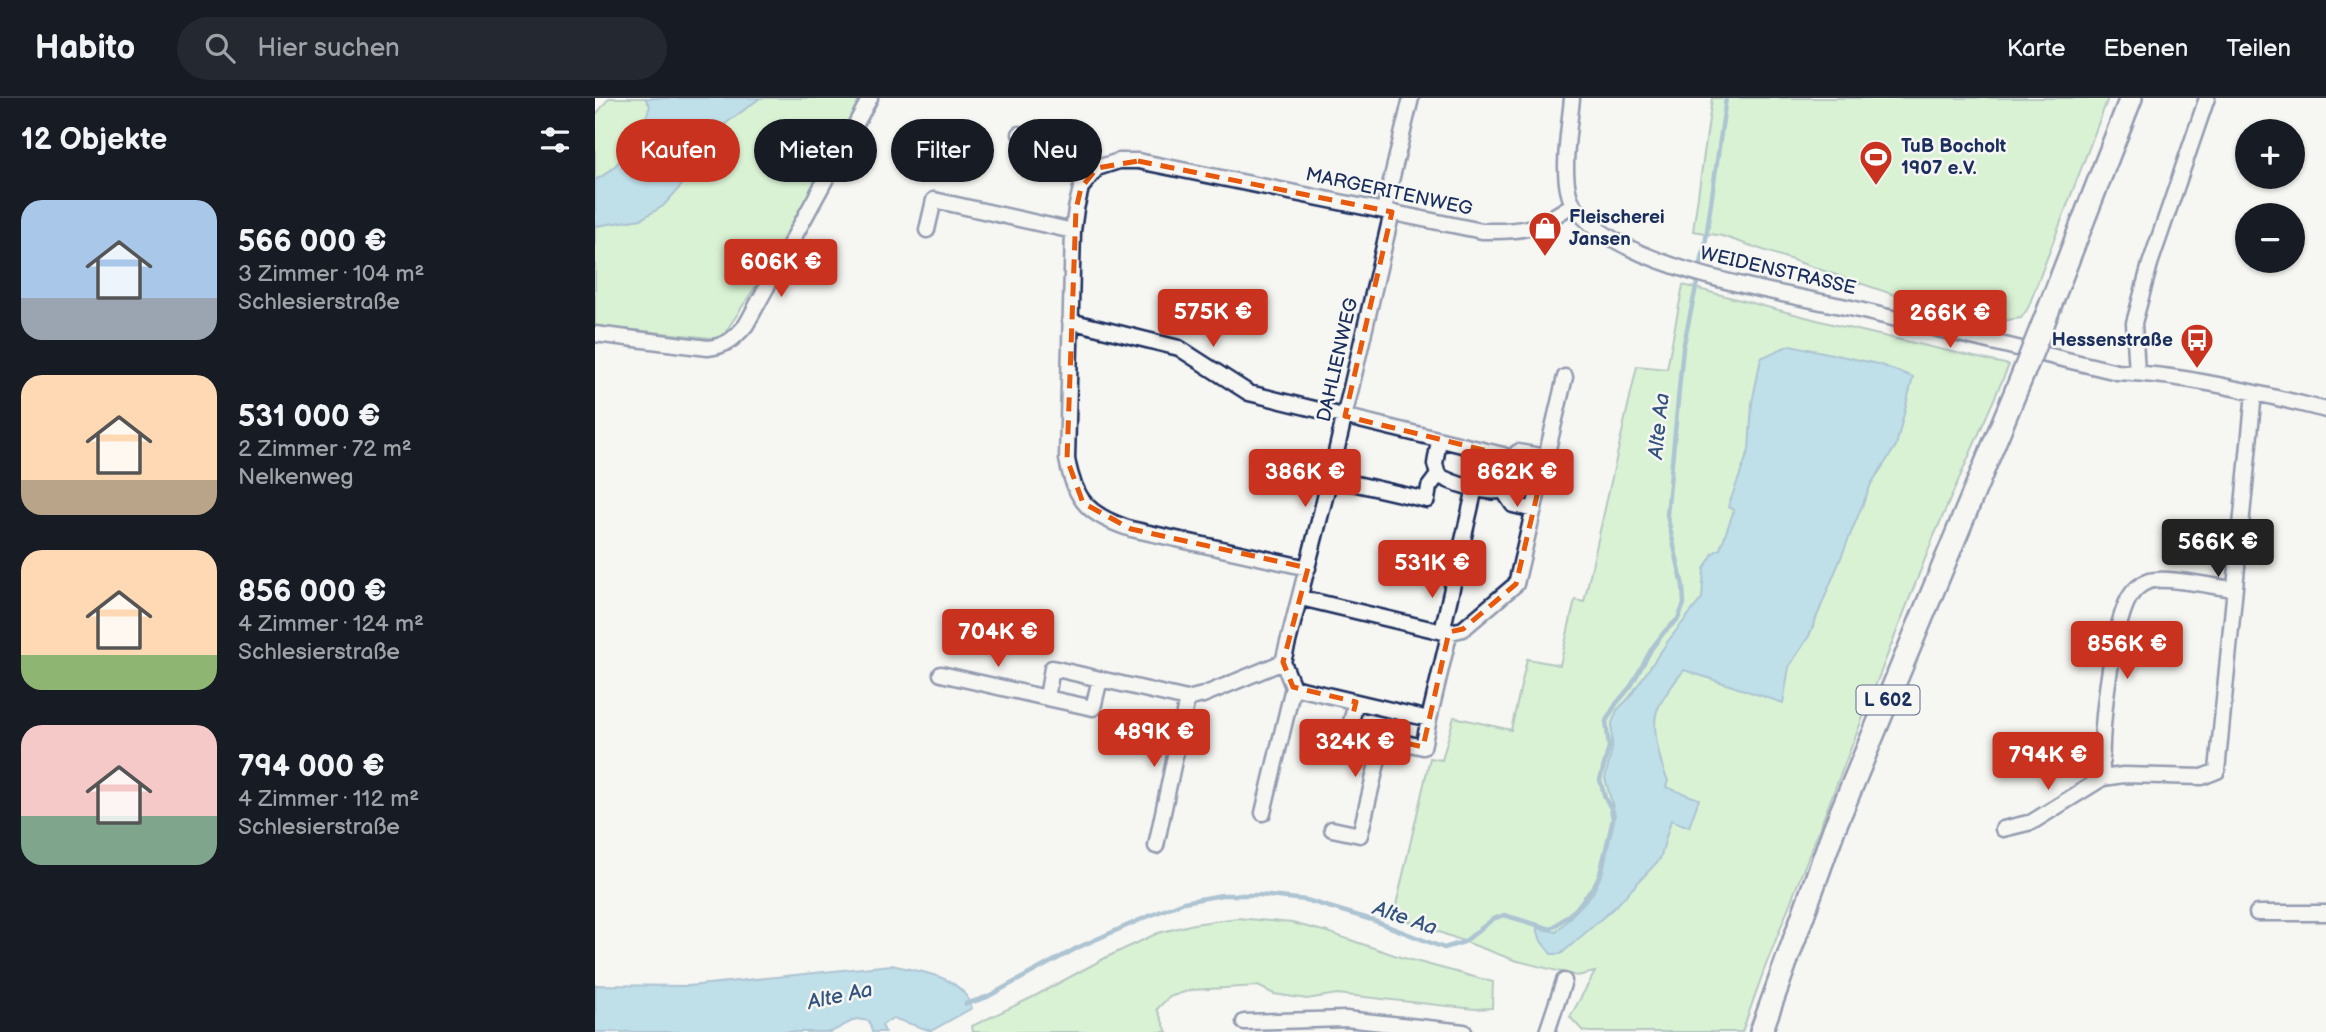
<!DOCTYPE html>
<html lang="de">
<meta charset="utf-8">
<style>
:root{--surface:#171b24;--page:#242831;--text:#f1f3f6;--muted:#9ea1a6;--line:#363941;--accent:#c8321e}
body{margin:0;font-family:"Balsamiq Sans",sans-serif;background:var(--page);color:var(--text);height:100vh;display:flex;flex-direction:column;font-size:26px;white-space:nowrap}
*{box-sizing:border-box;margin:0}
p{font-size:23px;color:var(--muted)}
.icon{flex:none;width:38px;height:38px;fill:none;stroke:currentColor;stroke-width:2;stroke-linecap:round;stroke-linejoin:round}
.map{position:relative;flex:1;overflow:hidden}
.panel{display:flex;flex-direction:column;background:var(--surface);width:595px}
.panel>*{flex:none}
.hud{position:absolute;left:21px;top:21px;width:665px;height:63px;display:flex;gap:14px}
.controls{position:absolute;left:1640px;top:21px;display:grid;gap:14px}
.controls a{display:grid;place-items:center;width:70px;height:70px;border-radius:50%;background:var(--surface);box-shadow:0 2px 5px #0004;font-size:35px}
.price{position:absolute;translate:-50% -60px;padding:0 16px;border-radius:7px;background:var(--accent);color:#fff;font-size:23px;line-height:46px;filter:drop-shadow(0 2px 4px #0008)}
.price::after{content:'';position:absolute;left:50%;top:42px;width:21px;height:16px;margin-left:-10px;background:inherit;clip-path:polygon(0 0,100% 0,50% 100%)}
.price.selected{background:#222;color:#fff}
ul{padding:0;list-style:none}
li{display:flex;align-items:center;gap:21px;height:175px;padding:0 21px}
li span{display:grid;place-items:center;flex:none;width:196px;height:140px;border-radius:21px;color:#555}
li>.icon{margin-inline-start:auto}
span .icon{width:84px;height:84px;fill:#fffc;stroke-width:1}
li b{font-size:30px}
h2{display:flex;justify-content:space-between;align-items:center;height:84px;padding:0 21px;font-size:30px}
.tag{padding:0 24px;border-radius:32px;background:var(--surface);box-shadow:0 2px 5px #0004;font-size:24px;line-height:63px}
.tag.selected{background:var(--accent);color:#fff}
header{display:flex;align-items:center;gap:42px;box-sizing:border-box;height:98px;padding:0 35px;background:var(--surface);border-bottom:2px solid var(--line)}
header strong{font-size:33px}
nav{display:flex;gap:38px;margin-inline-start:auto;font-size:24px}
.search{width:490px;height:63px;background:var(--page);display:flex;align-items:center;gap:18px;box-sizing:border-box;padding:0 24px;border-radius:38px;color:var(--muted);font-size:26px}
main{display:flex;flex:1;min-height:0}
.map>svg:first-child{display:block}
.green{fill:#b6edb0;stroke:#688e87;stroke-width:2}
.water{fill:#7cc3dd;stroke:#58a;stroke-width:2}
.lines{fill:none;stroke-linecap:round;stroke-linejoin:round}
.stream{stroke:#58a;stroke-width:4.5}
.street-casing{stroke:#1b2f5e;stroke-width:19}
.primary-casing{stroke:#1b2f5e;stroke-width:26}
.street{stroke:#f6f6f2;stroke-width:14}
.primary{stroke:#f6f6f2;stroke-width:21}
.primary-bridge-casing{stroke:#1b2f5e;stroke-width:26;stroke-linecap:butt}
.primary-bridge{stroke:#f6f6f2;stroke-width:21}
.marked{fill:none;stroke:#e8590c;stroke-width:5;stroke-dasharray:14 9;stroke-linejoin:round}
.labels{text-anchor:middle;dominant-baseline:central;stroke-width:5;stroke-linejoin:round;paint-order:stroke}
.shield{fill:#f6f6f2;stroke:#5d6b8a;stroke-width:2}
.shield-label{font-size:18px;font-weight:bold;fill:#1b2f5e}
.poi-label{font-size:19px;font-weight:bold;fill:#1b2f5e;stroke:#f6f6f2;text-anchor:start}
.street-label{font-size:19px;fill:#1b2f5e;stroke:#f6f6f2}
.water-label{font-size:21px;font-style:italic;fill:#33547e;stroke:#f6f6f2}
</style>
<header>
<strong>Habito</strong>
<div class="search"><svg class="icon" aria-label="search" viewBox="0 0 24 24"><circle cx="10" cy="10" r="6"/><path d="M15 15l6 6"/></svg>Hier suchen</div>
<nav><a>Karte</a><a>Ebenen</a><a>Teilen</a></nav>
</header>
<main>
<section class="panel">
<h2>12 Objekte<svg class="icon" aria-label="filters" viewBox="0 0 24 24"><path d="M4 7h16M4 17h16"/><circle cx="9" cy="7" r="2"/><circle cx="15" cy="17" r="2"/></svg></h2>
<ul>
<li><span style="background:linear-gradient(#a9c7e8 70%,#9aa5b1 0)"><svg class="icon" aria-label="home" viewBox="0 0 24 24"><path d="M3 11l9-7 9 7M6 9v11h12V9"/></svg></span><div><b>566 000 €</b><p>3 Zimmer · 104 m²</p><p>Schlesierstraße</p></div></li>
<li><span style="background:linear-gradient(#ffd9b3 75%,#b9a48a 0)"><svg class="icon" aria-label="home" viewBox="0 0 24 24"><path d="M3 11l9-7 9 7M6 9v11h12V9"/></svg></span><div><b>531 000 €</b><p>2 Zimmer · 72 m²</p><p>Nelkenweg</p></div></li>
<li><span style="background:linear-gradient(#ffd9b3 75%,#8fb573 0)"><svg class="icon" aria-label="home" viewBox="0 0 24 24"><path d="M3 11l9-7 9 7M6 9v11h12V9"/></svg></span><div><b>856 000 €</b><p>4 Zimmer · 124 m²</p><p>Schlesierstraße</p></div></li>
<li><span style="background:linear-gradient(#f6c9c9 65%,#7fa58c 0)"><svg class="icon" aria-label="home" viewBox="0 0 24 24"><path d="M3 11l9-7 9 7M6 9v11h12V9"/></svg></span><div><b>794 000 €</b><p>4 Zimmer · 112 m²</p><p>Schlesierstraße</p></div></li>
</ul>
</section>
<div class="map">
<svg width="1731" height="934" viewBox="0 0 1731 934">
<rect width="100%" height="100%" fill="#f6f6f2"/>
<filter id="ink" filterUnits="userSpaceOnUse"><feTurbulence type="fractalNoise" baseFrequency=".0143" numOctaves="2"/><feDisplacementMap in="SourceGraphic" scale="14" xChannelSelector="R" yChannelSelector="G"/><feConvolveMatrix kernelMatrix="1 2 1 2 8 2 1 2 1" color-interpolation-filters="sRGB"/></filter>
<g filter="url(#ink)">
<path class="green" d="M 14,0 L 50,0 L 56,8 C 46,35 27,70 0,82 L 0,18 Z
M 165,0 L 267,0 L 179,160 L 126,241 L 0,228 L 0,128 L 46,121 L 68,108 L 95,78 L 130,26 Z
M 1117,0 L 1513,0 L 1433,210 L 1426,220 L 1400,224 L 1376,223 L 1127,138 L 1098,133 Z
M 1088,187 L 1245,228 L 1414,267 L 1339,438 L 1169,872 L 1147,934 L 994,934 L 988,933 L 975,919 L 1000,874 L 982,878 L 919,862 L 812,822 L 799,816 L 835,660 L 847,662 L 859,619 L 916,632 L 932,561 L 965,567 L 980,502 L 989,504 L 1042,268 L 1072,271 Z
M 642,820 L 697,825 L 732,834 L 805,859 L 898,884 L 897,910 L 880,911 L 742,896 L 712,901 L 679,896 L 663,888 L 596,892 L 574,899 L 562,911 L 572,934 L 378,934 L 377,928 L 438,899 L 512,859 L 563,835 L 599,826 Z"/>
<path class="water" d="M 50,0 L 165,0 L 130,26 L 95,78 L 68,108 L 46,121 L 0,128 L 0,82 C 27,70 46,35 55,8 Z
M 1195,247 L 1283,266 L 1318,279 L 1301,348 L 1276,386 L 1214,538 L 1194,569 L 1188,605 L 1089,572 C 1080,584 1067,599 1062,613 C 1056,630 1066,668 1073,683 L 1071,689 L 1104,701 L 1094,729 L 1076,722 L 1065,761 L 1021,808 L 966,856 L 956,856 L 946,843 L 942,830 L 961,834 L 998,795 L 1008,773 L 1020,717 L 1010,680 L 1017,651 L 1017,625 L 1022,612 L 1034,600 L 1073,543 L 1107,500 L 1109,471 L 1118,455 L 1125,451 L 1139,412 L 1133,409 L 1154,352 L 1157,305 L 1166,260 Z
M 296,867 C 326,874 367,877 377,910 L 336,933 L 298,920 L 287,927 L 290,934 L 277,934 L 274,923 L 261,921 L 236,934 L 0,934 L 0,887 L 94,888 Z"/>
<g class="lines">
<path class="stream" d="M 371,906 L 392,899 L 484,849 L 547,821 L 589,804 L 627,797 L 664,797 L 711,802 L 777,822 L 849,850 L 869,844 L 898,821 L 909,817 L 956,831 L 981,811 L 999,788 L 1005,776 L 1018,721 L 1016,710 L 1010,700 L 1005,682 L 1014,649 L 1011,623 L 1021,606 L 1036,588 L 1057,550 L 1070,533 L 1083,521 L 1089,506 L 1088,488 L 1072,417 L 1088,250 L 1110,147 L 1131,0"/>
<defs>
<path id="street" d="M 977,0 C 975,27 963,87 980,109 C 1027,173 1188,194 1264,212 C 1350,233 1436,253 1522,274 C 1593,277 1662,295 1731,312
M 425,36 L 481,53 L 502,70
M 789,112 L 816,0
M 332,132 L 339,102 L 478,133
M 475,223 L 584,250 L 654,295 L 908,357 C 920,365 923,385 907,392 C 894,398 854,384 843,377 L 840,366 L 844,342
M 0,236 L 113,250 C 131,248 139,241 151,227 L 275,0
M 1542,275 L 1539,225 L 1555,166 L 1612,0
M 915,362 L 923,354 L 951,359
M 735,380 L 832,402 L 834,389 L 843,377
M 908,392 L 918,407 L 939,412
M 713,470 L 536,431 C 495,418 480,404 472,361 L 478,133 L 481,111 L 486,90 L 502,70 L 524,63 L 543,63 L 887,133 C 932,134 940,131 977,107
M 1639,491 C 1619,489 1572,478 1554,483 C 1545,486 1538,493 1534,500 C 1517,530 1502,646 1508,680 L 1528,677 L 1607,679 L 1622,673 L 1659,295
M 706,500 L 852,535 L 868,531 L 921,486 L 970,279
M 346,576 L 452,600
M 505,581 L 498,610 L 452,600 L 457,570 L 592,601 L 608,597 L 688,564
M 698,589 L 834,621 L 828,649 L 754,632 L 761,604
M 834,621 L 853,541 L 849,525 L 880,390
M 668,715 L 698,589 L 688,564 L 735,380 L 797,114
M 737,731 L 765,737 L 788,640
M 1408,731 L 1437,724 L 1508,680
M 561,748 L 592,601
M 1662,815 L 1731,815
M 649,924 L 751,921 L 869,934
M 952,934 L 969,883"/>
<path id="primary" d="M 1448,226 L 1536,0
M 1166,934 L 1239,731 L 1428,276"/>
</defs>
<use href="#street" class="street-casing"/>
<use href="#primary" class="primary-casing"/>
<use href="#street" class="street"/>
<use href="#primary" class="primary"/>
<defs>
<path id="primary-bridge" d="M 1428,276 L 1448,226"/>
</defs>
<use href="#primary-bridge" class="primary-bridge-casing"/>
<use href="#primary-bridge" class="primary-bridge"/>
</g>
</g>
<path d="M0 0H1731V934H0ZM 543,63 L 797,114 L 750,318 L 917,359 L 923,354 L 951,359 L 921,486 L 868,531 L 854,534 L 828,649 L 754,632 L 761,604 L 698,589 L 688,564 L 713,470 L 536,431 L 488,405 L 472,361 L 481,111 L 486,90 L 502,70 Z" fill="#f6f6f2" fill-opacity=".55" fill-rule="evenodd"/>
<path class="marked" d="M 543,63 L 797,114 L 750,318 L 917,359 L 923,354 L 951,359 L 921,486 L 868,531 L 854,534 L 828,649 L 754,632 L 761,604 L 698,589 L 688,564 L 713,470 L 536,431 L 488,405 L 472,361 L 481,111 L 486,90 L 502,70 Z"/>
<defs>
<symbol id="stadium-pin" viewBox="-11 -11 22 30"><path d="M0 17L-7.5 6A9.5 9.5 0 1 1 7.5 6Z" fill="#c8321e" stroke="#f6f6f2"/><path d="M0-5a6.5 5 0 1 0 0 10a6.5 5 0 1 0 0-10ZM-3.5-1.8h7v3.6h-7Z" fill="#fff"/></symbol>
<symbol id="shop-pin" viewBox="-11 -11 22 30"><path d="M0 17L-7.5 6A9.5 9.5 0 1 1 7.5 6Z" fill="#c8321e" stroke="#f6f6f2"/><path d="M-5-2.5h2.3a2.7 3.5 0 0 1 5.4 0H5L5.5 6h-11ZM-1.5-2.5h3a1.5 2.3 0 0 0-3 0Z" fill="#fff"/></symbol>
<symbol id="bus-pin" viewBox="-11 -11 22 30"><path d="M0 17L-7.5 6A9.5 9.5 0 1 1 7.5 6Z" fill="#c8321e" stroke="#f6f6f2"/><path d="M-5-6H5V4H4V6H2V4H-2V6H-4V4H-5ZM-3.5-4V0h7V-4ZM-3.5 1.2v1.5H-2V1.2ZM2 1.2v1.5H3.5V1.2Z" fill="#fff"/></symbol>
</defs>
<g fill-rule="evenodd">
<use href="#stadium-pin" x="1262" y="40" width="38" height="52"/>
<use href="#shop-pin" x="931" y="111" width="38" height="52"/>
<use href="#bus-pin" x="1583" y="223" width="38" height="52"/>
</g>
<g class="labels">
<rect class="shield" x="1261.5" y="587.5" width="63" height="29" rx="5"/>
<g class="shield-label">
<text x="1293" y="602">L 602</text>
</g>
<g class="poi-label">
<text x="1306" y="48">TuB Bocholt<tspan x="1306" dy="22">1907 e.V.</tspan></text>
<text x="974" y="119">Fleischerei<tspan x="974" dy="22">Jansen</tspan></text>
<text x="1578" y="242" text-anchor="end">Hessenstraße</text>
</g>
<g class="street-label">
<text transform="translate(794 94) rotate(12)">MARGERITENWEG</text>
<text transform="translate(1183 173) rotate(13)">WEIDENSTRASSE</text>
<text transform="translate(743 262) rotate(-77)">DAHLIENWEG</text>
</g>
<g class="water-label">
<text transform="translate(1064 328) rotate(-84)">Alte Aa</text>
<text transform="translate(810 820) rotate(19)">Alte Aa</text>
<text transform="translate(245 898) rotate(-12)">Alte Aa</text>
</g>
</g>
</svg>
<div class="controls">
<a>+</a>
<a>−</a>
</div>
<b class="price" style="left:186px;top:201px">606K €</b>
<b class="price" style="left:618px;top:251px">575K €</b>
<b class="price" style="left:1355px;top:252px">266K €</b>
<b class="price" style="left:710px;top:411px">386K €</b>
<b class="price" style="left:922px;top:411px">862K €</b>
<b class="price selected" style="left:1623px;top:481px">566K €</b>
<b class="price" style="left:837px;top:502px">531K €</b>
<b class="price" style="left:403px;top:571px">704K €</b>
<b class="price" style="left:1532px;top:583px">856K €</b>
<b class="price" style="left:559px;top:671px">489K €</b>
<b class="price" style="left:760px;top:681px">324K €</b>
<b class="price" style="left:1453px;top:694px">794K €</b>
<div class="hud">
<a class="tag selected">Kaufen</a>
<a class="tag">Mieten</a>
<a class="tag">Filter</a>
<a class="tag">Neu</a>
</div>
</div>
</main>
